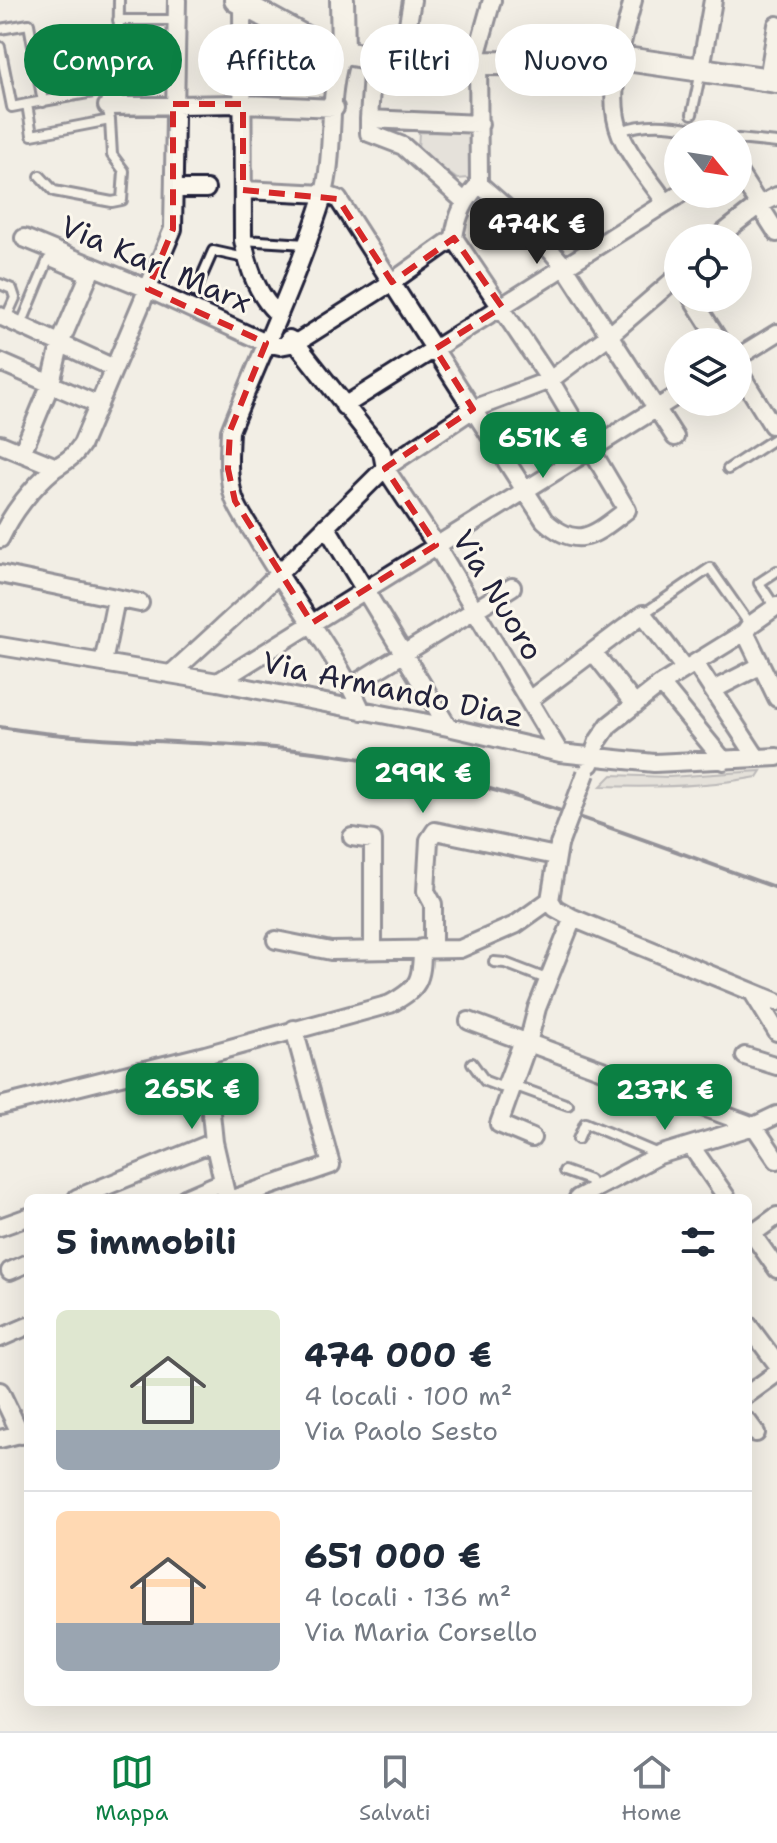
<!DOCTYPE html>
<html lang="it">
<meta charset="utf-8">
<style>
:root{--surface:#fff;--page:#f6f6f7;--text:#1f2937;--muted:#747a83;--line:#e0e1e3;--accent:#0b8043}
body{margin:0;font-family:"Shantell Sans",sans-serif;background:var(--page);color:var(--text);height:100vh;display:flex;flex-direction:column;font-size:30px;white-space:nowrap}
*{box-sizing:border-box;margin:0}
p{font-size:26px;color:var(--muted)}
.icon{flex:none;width:44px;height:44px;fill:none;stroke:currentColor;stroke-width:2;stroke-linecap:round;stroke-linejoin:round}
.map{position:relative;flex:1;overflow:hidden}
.panel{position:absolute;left:24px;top:1194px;width:728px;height:512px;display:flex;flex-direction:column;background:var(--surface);border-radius:12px;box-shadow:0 8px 32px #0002}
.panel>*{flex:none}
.banner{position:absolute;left:24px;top:24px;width:730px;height:72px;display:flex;gap:16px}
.needle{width:52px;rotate:120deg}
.fabs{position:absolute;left:664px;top:120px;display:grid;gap:16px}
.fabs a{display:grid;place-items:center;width:88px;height:88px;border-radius:50%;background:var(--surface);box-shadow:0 8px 32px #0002;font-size:40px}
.price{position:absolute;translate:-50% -68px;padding:0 18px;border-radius:16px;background:var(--accent);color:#fff;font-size:26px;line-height:52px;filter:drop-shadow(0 2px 4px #0008)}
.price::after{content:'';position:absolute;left:50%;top:48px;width:24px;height:18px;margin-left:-12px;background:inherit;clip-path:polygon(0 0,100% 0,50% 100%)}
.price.on{background:#222;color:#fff}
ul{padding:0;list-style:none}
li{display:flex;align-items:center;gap:24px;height:200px;padding:0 32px}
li+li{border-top:2px solid var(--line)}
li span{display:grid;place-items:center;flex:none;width:224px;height:160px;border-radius:12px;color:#555}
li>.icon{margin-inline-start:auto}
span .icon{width:96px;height:96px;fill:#fffc;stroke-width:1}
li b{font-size:34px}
h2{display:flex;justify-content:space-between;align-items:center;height:96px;padding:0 32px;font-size:34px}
.pill{padding:0 28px;border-radius:36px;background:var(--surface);box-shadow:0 8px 32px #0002;font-size:28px;line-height:72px}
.pill.on{background:var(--accent);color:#fff}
.tabs{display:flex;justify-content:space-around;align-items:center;height:112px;border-top:2px solid var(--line);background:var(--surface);font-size:22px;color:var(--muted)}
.tabs a{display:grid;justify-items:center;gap:4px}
.tabs .on{color:var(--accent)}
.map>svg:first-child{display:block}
.green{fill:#d4d1cc;stroke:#7b7a84;stroke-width:2}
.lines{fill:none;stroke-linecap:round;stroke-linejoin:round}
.service-casing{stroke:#22223b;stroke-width:14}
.minor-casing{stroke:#22223b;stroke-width:22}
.secondary-casing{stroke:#22223b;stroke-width:28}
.path{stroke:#22223b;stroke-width:2;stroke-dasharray:8 6;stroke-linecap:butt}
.service{stroke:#fbf7ec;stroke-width:8}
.minor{stroke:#fbf7ec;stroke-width:16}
.secondary{stroke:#fbf7ec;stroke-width:22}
.rail{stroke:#22223b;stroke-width:4}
.minor-bridge-casing{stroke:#22223b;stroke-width:22;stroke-linecap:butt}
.minor-bridge{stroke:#fbf7ec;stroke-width:16}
.marked{fill:none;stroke:#d62828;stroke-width:6;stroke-dasharray:16 10;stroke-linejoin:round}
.labels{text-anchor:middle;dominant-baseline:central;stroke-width:6;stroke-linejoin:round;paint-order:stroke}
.street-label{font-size:30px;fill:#22223b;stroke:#fbf7ec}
</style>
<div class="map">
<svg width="777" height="1731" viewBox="0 0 777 1731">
<rect width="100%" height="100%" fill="#f2eee5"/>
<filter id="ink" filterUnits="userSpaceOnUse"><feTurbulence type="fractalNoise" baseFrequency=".0125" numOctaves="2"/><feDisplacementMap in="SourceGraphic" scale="16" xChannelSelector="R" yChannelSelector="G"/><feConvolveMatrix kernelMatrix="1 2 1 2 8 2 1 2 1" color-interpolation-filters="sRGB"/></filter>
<g filter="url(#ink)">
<path class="green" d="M 419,132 L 473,133 L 472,174 L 469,178 L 457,179 L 418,150 Z
M 761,771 L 757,777 C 704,787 654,788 601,786 L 612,775 L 669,777 Z"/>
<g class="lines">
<defs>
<path id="service" d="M 118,20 L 176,20
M 0,29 L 29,24 L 43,102
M 0,47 L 12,107 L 27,104
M 104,90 L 110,120 L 32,135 L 27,104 Z
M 118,106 L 119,0
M 692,114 L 701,71
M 620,131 C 648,121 681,124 709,134
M 738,139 L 777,143
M 40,176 L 54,191 L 112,202 L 122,200 L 124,171 L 112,155 L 110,120
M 243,240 L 306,244
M 0,284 L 12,289 L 15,298 L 6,318
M 195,292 L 213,251 L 245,258
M 21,325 L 48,260 L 88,277
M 728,469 L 777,437
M 775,607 L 759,583 L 777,571
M 643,614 L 710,568 L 750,625
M 494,962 L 505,963 L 549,980
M 472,1063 L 485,1081 L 501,1087 L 519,1040
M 513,1085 L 568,1105
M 578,1139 L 585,1123 L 658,1154
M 564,1171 L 589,1180 L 594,1188"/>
<path id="minor" d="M 242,0 L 243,240 C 248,267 257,296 278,314
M 633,0 C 623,41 604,94 621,135 C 631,159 651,181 666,203
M 343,52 C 326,93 336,152 323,197 C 298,276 261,354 230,431 C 229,454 227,476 234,498 C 239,513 251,528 259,542 C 292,599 334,650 362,711
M 402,60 L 412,0
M 701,68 L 713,0
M 768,79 L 777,25
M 107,106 L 243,104 L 335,108
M 369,119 L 373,58
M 738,172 L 777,233
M 479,184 L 537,235 L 565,267 L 675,437
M 175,189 L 206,189
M 243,190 L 324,194 L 338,199 L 544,520 C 579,552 595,534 627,510 L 550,380 L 454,238
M 464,201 L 403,146 L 369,133 L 369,119 L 480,124
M 24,238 L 148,289 L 266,343 L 280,346 L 296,343 L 392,282 L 454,238 C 457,215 464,201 479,184 L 478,50 L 492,0
M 717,238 L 759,205 L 777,196
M 692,298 L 720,342
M 0,316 L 114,368
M 289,339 L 296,343 L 382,452 L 385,468 L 436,545 L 560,753
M 738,357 L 777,333
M 0,362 L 99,405
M 738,370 L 772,425
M 344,406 L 680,194
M 0,444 L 56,467
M 22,453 L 51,383 L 61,341 L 93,266
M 326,526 L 448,727
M 0,539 C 12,513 32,487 54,469 C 67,460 72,459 82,444 L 173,229 L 177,0
M 0,574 L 140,603
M 745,632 L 777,698
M 0,646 L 218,682 L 448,727 L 560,753 L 654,763 L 777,757
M 594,653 L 635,705
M 103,663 L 116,599
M 695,663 L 757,758
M 172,673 L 256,596 L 385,468 L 473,409 L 550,380 L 611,334 L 678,276
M 218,682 L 678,395
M 661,684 L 724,761
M 351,686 L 512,587
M 713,690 L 760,666
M 529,700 L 643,614 L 685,669
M 590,764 L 598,741 L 609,725 L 661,684 L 745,632 L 750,625 L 777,606
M 352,837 L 373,840 L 373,949
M 550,900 L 555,908 L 573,918 L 777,1002
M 276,940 L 331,951 L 460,949 L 515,925 L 550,900 L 559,845
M 433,949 L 433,904 L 426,891 L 429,840 L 435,831 L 556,856
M 753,993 L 777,1032
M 469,1021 L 754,1126 L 777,1160
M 205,1055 L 214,1142 L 227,1198
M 745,1056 L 777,1066
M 0,1106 L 205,1055 L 390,1004 C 419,988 422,981 422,948
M 532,1138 L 499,1124 L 528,1043 L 537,1008 L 573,918
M 691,1146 L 727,1198
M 77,1198 L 214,1142
M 185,1198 L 222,1182
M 235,1198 L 331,1165 L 294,1029
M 578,1198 L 659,1155 L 754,1126 L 777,1115
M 0,1227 L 28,1217
M 748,1228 L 777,1269
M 748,1237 L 777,1216
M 10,1271 L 28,1263
M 748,1325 L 777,1364
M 0,1338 L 28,1326
M 0,1391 L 21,1435
M 748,1394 L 777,1373
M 748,1422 L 756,1433
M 0,1439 L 28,1432"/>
<path id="secondary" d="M 236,0 L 328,50 L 373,58 L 480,63 L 600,64 L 619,58 L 777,81
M 342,0 L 343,52"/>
</defs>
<use href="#service" class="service-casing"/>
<use href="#minor" class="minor-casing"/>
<use href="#secondary" class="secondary-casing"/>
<path class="path" d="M 99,40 L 104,73
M 43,50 L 54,47 L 57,58 L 80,54 L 76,31 L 82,30 L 87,42 L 108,39
M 48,69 L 102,60
M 83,82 L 106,73
M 49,83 L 60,80 L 70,85"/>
<use href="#service" class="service"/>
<use href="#minor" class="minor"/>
<use href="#secondary" class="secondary"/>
<path class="rail" d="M 0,727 C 115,746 234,738 350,757 C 498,781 637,838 777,888"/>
<defs>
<path id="minor-bridge" d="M 559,845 L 586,773"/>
</defs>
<use href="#minor-bridge" class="minor-bridge-casing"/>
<use href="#minor-bridge" class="minor-bridge"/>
</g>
</g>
<path d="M0 0H777V1731H0ZM 173,104 L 243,104 L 243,190 L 338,199 L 392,282 L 454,238 L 502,307 L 435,349 L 473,409 L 385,468 L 436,545 L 312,623 L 235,501 L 228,469 L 230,431 L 266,343 L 148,289 L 173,229 Z" fill="#f2eee5" fill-opacity=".55" fill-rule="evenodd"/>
<path class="marked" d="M 173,104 L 243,104 L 243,190 L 338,199 L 392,282 L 454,238 L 502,307 L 435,349 L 473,409 L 385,468 L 436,545 L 312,623 L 235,501 L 228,469 L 230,431 L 266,343 L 148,289 L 173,229 Z"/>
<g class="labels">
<g class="street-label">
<text transform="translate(156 264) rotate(23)">Via Karl Marx</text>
<text transform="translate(498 595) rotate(59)">Via Nuoro</text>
<text transform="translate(393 689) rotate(12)">Via Armando Diaz</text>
</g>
</g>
</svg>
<div class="fabs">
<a><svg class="needle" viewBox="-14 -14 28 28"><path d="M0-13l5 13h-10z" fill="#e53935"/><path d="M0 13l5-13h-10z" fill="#747a83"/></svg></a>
<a><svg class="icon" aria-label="locate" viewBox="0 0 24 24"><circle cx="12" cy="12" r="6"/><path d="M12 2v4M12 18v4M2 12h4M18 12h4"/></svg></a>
<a><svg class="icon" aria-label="layers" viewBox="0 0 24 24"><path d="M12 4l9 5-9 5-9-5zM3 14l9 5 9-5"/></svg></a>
</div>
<b class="price on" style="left:537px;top:266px">474K €</b>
<b class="price" style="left:543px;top:480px">651K €</b>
<b class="price" style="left:423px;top:815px">299K €</b>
<b class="price" style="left:192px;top:1131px">265K €</b>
<b class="price" style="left:665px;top:1132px">237K €</b>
<div class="banner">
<a class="pill on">Compra</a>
<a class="pill">Affitta</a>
<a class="pill">Filtri</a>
<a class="pill">Nuovo</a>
</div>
<section class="panel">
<h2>5 immobili<svg class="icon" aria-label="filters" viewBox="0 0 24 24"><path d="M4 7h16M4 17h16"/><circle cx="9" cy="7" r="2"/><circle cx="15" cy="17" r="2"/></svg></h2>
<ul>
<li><span style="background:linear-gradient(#dfe7d0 75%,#9aa5b1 0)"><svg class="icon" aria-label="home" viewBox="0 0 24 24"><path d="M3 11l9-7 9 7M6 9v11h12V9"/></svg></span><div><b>474 000 €</b><p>4 locali · 100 m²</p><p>Via Paolo Sesto</p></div></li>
<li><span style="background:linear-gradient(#ffd9b3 70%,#9aa5b1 0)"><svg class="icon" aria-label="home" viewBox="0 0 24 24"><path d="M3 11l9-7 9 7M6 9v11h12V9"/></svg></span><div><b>651 000 €</b><p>4 locali · 136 m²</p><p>Via Maria Corsello</p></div></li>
</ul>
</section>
</div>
<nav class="tabs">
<a class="on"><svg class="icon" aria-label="map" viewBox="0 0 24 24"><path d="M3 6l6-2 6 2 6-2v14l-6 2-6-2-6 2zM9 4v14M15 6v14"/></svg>Mappa</a>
<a><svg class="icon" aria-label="saved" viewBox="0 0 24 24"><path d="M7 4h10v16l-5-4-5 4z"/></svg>Salvati</a>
<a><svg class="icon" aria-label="home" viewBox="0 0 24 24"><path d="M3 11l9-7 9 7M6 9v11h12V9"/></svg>Home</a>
</nav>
